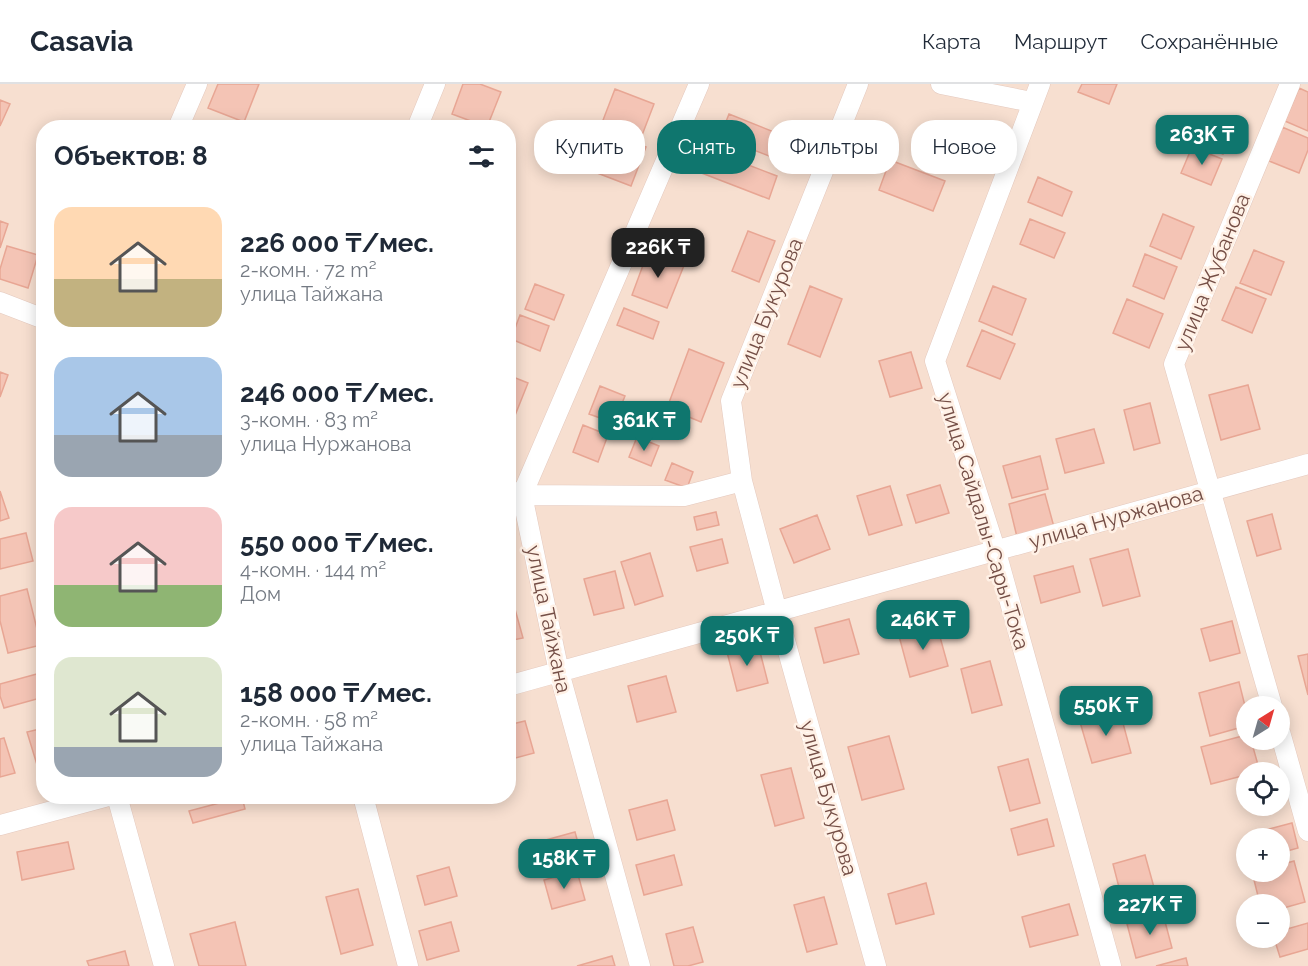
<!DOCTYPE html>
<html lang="ru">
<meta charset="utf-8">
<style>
:root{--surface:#fff;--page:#f2f2f3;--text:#1f2937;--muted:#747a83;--line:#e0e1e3;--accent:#0f766e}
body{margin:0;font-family:Raleway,sans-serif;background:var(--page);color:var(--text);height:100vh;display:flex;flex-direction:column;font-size:22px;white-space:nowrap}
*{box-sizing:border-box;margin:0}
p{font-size:20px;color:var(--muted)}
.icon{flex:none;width:33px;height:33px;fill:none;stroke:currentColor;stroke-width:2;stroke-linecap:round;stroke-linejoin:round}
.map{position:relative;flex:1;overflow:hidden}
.details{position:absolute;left:36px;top:36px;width:480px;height:684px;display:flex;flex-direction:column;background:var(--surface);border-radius:24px;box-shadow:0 3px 15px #0003}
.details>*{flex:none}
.top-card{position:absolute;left:534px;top:36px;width:570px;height:54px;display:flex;gap:12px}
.needle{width:39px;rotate:37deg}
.tools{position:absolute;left:1236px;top:612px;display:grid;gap:12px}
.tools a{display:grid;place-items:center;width:54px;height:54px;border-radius:50%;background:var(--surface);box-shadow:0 3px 15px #0003;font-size:30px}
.price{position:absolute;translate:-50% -51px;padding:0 14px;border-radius:12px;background:var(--accent);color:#fff;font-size:20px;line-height:39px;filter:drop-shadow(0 2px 3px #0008)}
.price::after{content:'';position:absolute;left:50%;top:36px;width:18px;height:14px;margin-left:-9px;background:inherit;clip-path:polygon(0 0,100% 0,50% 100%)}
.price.selected{background:#222;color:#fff}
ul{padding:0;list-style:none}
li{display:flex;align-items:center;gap:18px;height:150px;padding:0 18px}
li span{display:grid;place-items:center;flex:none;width:168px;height:120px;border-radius:18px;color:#555}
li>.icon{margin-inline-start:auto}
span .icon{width:72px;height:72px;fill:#fffc;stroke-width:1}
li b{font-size:26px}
h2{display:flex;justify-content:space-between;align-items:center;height:72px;padding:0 18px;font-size:26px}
.chip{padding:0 21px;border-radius:24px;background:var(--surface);box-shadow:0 3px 15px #0003;font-size:21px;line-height:54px}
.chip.selected{background:var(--accent);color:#fff}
header{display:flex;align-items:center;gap:36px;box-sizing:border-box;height:84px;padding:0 30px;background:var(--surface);border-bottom:2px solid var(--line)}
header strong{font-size:28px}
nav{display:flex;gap:33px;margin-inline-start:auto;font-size:21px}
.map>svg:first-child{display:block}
.residential{fill:#f7dfd0;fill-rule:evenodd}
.building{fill:#f4c4b5;stroke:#e8a694;stroke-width:1.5}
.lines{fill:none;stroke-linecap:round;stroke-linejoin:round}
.minor-casing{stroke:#e4c9be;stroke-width:21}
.minor{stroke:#fff;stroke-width:20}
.labels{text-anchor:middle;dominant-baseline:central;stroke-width:5;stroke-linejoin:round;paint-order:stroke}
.street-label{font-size:21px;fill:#744e46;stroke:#fff1e6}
</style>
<header>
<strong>Casavia</strong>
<nav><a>Карта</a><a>Маршрут</a><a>Сохранённые</a></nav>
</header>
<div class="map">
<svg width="1308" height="882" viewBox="0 0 1308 882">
<rect width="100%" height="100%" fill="#fdecdf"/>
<path class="residential" d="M 0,0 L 1308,0 L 1308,882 L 0,882 ZM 44,44 L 508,44 L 508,712 L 44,712 ZM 1246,622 L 1280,622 L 1280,656 L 1246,656 ZM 1246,688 L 1280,688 L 1280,722 L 1246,722 ZM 1246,754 L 1280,754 L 1280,788 L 1246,788 ZM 1246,820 L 1280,820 L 1280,854 L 1246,854 Z"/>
<path class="building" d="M 218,0 L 259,0 L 244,38 L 208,24 Z
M 463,0 L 480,0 L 501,8 L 487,43 L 452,30 Z
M 1082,0 L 1117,0 L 1109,20 L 1078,8 Z
M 1299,4 L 1308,8 L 1308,47 L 1285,37 Z
M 615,5 L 654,20 L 639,59 L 600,44 Z
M 0,16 L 10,20 L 0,42 Z
M 729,30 L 799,58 L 790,80 L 720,53 Z
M 1204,32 L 1234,44 L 1223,70 L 1194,58 Z
M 1282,43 L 1308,54 L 1308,66 L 1299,89 L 1269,77 Z
M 606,48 L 646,63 L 631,102 L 592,87 Z
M 1192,63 L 1222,75 L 1211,101 L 1181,89 Z
M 707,65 L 777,92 L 769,115 L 699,88 Z
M 890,76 L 945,97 L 933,127 L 879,106 Z
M 1038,93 L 1072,108 L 1062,132 L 1028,118 Z
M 1163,130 L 1194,143 L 1181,175 L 1150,162 Z
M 1030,135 L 1065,149 L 1054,174 L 1020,160 Z
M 0,137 L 8,140 L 0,164 Z
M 748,147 L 775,157 L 759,198 L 732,187 Z
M 7,162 L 38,171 L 28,204 L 0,195 L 0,185 Z
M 649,165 L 685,179 L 667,224 L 632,211 Z
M 1254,166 L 1284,178 L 1271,211 L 1240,199 Z
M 1145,170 L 1177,183 L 1164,215 L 1133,202 Z
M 535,200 L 564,211 L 554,236 L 525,225 Z
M 810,202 L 842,215 L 820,273 L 788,260 Z
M 993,202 L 1026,215 L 1012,251 L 979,237 Z
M 1236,203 L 1266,215 L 1252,249 L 1222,236 Z
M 1127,215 L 1163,230 L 1149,264 L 1113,249 Z
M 624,224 L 659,238 L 653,255 L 617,241 Z
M 520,231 L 549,242 L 540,267 L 511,255 Z
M 982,246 L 1015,260 L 1000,295 L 967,282 Z
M 689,265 L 724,279 L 701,338 L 667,324 Z
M 911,268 L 922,304 L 890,313 L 879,277 Z
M 0,288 L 8,291 L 0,313 Z
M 508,291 L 528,299 L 508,349 Z
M 1248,301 L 1260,345 L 1221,356 L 1209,311 Z
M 600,302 L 625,312 L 614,339 L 589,330 Z
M 1150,319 L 1160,359 L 1134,366 L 1124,326 Z
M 583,341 L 608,351 L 598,378 L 573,368 Z
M 1094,345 L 1104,379 L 1065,389 L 1056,355 Z
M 637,353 L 659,362 L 651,382 L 629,373 Z
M 1040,372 L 1048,405 L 1012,414 L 1003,382 Z
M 672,379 L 693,388 L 687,404 L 665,396 Z
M 940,401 L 949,429 L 916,439 L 907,411 Z
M 890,402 L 902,441 L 869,451 L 857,412 Z
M 0,407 L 9,434 L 0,437 Z
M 1045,410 L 1054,443 L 1017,453 L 1009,420 Z
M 716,428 L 719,441 L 697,446 L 694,433 Z
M 1272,430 L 1281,465 L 1257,472 L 1247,437 Z
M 817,431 L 830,465 L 794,479 L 780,445 Z
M 26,449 L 33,477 L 0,485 L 0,455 Z
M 722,455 L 728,479 L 697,487 L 690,463 Z
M 1128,465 L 1140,512 L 1103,522 L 1090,475 Z
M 650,469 L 663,512 L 635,521 L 621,478 Z
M 1073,482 L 1080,508 L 1041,519 L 1034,492 Z
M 615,487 L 624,524 L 594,531 L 584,495 Z
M 27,505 L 41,561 L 8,569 L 0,537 L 0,512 Z
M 513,518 L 523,554 L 508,557 L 508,519 Z
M 849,535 L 859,570 L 824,579 L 815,544 Z
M 1232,537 L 1240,569 L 1210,577 L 1201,545 Z
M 937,542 L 948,582 L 910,593 L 899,552 Z
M 758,560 L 768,599 L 737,607 L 727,568 Z
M 1308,570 L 1308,611 L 1298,572 Z
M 990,577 L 1002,621 L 972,629 L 961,585 Z
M 44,588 L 44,613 L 4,624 L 0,612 L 0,600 Z
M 666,592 L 676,628 L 637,638 L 628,602 Z
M 1239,598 L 1246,626 L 1246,642 L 1210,652 L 1199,609 Z
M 1120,628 L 1131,669 L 1092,679 L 1080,638 Z
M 525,637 L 534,669 L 508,676 L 508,641 Z
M 44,644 L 44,683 L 38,684 L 27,648 Z
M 1246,651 L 1246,656 L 1251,656 L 1260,688 L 1246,688 L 1246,691 L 1211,700 L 1201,663 Z
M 889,652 L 904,705 L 862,716 L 848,663 Z
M 4,654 L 15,689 L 0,693 L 0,655 Z
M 1028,675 L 1040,719 L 1010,727 L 998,683 Z
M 791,684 L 804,734 L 775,742 L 761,691 Z
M 242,713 L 245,725 L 193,739 L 189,727 Z
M 667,716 L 675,746 L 637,756 L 629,726 Z
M 1047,735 L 1054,762 L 1018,771 L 1011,745 Z
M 1292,739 L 1298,764 L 1280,769 L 1280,754 L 1252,754 L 1250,750 Z
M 575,748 L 583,777 L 550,786 L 542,757 Z
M 68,758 L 74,785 L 22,796 L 17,768 Z
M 674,771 L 682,801 L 644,811 L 636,781 Z
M 1145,771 L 1155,807 L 1122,815 L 1113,780 Z
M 1294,777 L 1305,818 L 1280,825 L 1280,820 L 1260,820 L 1252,788 L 1280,788 L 1280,781 Z
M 449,783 L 457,812 L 425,821 L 417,792 Z
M 577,787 L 585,816 L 552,825 L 544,796 Z
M 926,799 L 934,830 L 896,840 L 888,810 Z
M 358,805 L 373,861 L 341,870 L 326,813 Z
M 824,813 L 837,860 L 807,868 L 794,821 Z
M 1069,820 L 1078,851 L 1030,863 L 1022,833 Z
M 1163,830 L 1172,864 L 1136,874 L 1127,840 Z
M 235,838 L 246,882 L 199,882 L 190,850 Z
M 451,838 L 459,867 L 427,876 L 419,847 Z
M 1308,839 L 1308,865 L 1280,873 L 1274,854 L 1280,854 L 1280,847 Z
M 693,843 L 703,878 L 688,882 L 674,882 L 666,850 Z
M 125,867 L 129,882 L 89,882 L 87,877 Z
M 612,872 L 615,882 L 577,882 Z
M 1186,874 L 1188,882 L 1156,882 Z"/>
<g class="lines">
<defs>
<path id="minor" d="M 858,0 L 731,317 L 742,397 L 777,528 L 876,882
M 941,0 L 1032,18
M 1040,0 L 935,277 L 996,468 L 1111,882
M 178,44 L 197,0
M 417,44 L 435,0
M 0,218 L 44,235
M 508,406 L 522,411 L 684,412 L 742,397
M 508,602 L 1308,380
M 1272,622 L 1174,280 L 1290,0
M 1280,648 L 1308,747
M 117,712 L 164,882
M 363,712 L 408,882
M 0,741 L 108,712
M 640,882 L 559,588 L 522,411 L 699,0"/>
</defs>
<use href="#minor" class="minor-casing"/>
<use href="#minor" class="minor"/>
</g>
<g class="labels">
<g class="street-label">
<text transform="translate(1212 188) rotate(-68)">улица Жубанова</text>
<text transform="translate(766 229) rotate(-68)">улица Букурова</text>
<text transform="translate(1116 433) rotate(-16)">улица Нуржанова</text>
<text transform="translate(984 437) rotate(73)">улица Сайдалы-Сары-Тока</text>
<text transform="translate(549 535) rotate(78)">улица Тайжана</text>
<text transform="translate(829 714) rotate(74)">улица Букурова</text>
</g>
</g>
</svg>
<div class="tools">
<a><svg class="needle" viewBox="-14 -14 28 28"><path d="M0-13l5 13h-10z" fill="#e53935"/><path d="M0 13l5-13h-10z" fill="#747a83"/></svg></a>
<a><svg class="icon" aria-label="locate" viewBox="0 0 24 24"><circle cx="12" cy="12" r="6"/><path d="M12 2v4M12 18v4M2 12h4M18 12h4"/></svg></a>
<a>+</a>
<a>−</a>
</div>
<b class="price" style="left:1202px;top:82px">263K ₸</b>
<b class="price selected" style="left:658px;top:195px">226K ₸</b>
<b class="price" style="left:644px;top:368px">361K ₸</b>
<b class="price" style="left:923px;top:567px">246K ₸</b>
<b class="price" style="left:747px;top:583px">250K ₸</b>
<b class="price" style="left:1106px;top:653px">550K ₸</b>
<b class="price" style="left:564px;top:806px">158K ₸</b>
<b class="price" style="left:1150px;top:852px">227K ₸</b>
<div class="top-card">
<a class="chip">Купить</a>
<a class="chip selected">Снять</a>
<a class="chip">Фильтры</a>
<a class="chip">Новое</a>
</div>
<section class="details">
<h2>Объектов: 8<svg class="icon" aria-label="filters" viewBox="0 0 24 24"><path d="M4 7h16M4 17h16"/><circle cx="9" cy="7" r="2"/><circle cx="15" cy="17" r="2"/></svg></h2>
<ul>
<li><span style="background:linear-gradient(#ffd9b3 60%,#c2b280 0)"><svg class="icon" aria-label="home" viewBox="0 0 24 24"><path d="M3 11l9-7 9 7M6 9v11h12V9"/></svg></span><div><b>226 000 ₸/мес.</b><p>2-комн. · 72 m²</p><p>улица Тайжана</p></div></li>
<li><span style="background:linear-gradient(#a9c7e8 65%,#9aa5b1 0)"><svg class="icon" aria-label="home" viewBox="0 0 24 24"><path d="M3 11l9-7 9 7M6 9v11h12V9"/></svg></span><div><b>246 000 ₸/мес.</b><p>3-комн. · 83 m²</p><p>улица Нуржанова</p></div></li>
<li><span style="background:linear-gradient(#f6c9c9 65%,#8fb573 0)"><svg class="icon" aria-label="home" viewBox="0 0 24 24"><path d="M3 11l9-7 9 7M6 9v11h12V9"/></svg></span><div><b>550 000 ₸/мес.</b><p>4-комн. · 144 m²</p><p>Дом</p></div></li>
<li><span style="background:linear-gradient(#dfe7d0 75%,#9aa5b1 0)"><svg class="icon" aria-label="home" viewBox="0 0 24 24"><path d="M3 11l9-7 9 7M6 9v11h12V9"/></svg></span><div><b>158 000 ₸/мес.</b><p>2-комн. · 58 m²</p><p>улица Тайжана</p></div></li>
</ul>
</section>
</div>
